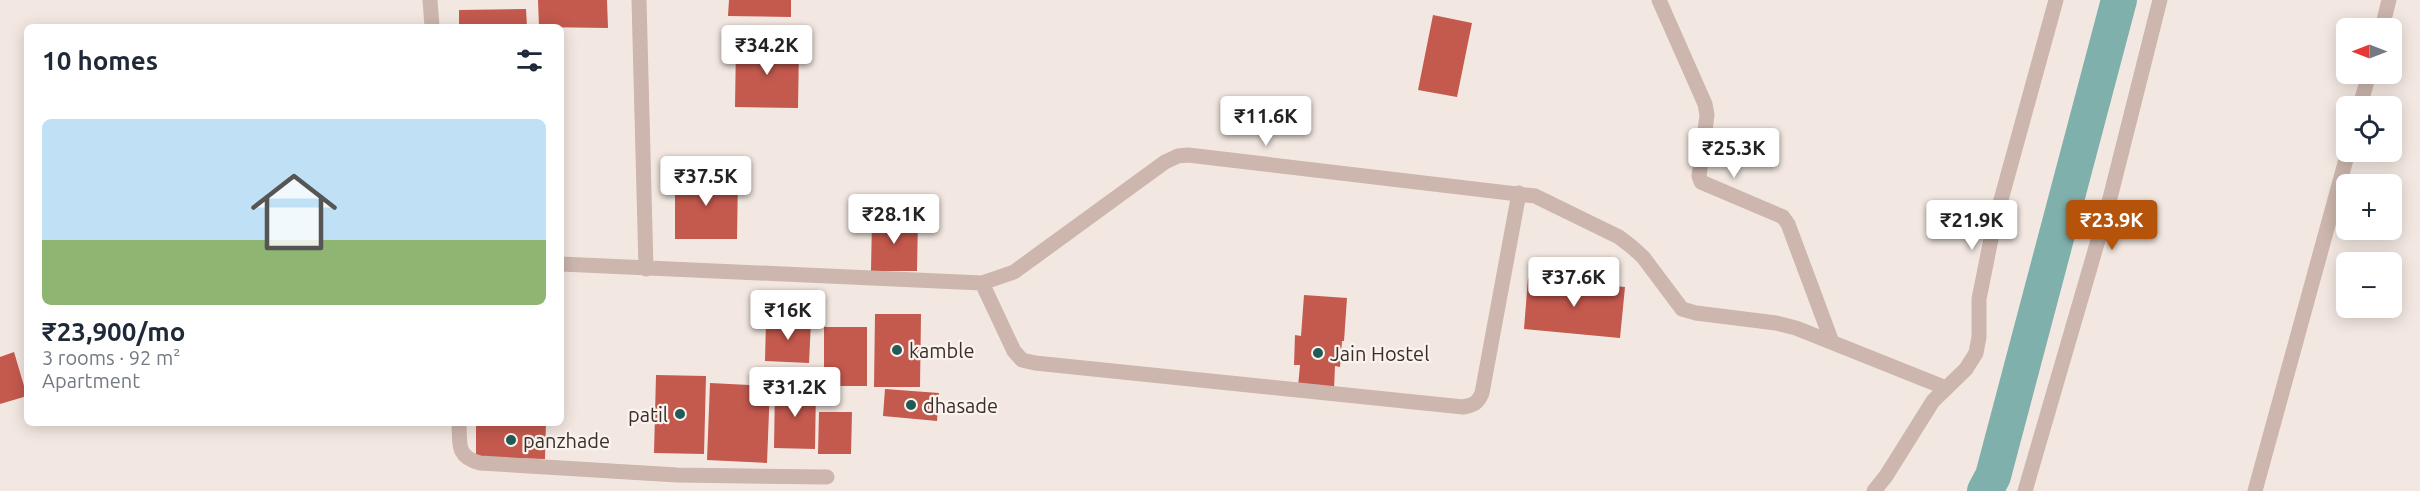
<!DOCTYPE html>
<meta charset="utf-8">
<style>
:root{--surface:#fff;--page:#f6f6f7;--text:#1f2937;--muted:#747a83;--line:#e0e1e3;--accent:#b45309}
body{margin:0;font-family:Ubuntu,sans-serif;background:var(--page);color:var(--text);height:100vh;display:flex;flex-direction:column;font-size:22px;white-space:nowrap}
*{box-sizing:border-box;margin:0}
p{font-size:20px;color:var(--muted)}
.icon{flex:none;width:33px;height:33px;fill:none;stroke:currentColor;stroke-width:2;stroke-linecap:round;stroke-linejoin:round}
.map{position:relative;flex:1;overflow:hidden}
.drawer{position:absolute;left:24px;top:24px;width:540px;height:402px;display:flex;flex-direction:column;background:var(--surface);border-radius:9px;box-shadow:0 3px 15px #0003}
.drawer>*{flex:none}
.needle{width:39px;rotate:270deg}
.fabs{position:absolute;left:2336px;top:18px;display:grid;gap:12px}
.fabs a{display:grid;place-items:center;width:66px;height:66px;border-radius:9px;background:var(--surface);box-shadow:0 3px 15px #0003;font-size:30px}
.price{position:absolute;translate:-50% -51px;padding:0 14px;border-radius:6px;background:#fff;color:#222;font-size:20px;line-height:39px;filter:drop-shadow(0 2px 3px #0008)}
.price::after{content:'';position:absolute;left:50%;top:36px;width:18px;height:14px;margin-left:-9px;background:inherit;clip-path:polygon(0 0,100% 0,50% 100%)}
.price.selected{background:var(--accent);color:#fff}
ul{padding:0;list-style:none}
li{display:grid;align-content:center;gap:12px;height:318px;padding:0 18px}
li+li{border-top:2px solid var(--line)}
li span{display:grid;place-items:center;height:186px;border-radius:9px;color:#555}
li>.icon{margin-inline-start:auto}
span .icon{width:108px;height:108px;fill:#fffc;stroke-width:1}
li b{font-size:26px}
h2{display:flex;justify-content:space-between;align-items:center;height:72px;padding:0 18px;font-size:26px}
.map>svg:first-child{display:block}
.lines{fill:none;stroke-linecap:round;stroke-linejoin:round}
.canal{stroke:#80b0ab;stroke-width:36}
.building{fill:#c4594e}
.street{stroke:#ccb6ad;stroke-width:15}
.poi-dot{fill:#215b56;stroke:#faf3ee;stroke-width:2}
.labels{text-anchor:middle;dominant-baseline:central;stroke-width:4.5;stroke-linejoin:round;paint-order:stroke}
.poi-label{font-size:20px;fill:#3a2e2b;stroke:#faf3ee;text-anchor:start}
</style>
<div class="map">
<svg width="2420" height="491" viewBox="0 0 2420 491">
<rect width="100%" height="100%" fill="#f3e8e1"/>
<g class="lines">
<path class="canal" d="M 1985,491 L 1993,476 L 2119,0"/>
</g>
<path class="building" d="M 538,0 L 607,0 L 608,28 L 539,27 Z
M 729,0 L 791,0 L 791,17 L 728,16 Z
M 526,9 L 527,27 L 459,27 L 459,10 Z
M 1433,15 L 1472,23 L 1457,97 L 1418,90 Z
M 736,44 L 799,45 L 798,108 L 735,107 Z
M 675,176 L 738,176 L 737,239 L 675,239 Z
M 872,219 L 918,220 L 917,271 L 871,271 Z
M 1528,278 L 1625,287 L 1620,338 L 1524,329 Z
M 1304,295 L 1347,298 L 1344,341 L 1342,341 L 1340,367 L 1335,366 L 1334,389 L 1298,387 L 1300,365 L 1294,365 L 1295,335 L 1301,336 Z
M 875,314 L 921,314 L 920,387 L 874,387 Z
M 766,320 L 811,322 L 809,363 L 765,361 Z
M 824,327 L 867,327 L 867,386 L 824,386 Z
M 14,352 L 27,396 L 0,404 L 0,357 Z
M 656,375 L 706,376 L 704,454 L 654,453 Z
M 710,383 L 770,386 L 767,463 L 707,460 Z
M 775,387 L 816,387 L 815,449 L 774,448 Z
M 885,389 L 939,393 L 937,421 L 883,416 Z
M 819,412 L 852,412 L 851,454 L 818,454 Z
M 476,423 L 546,423 L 545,459 L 476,457 Z"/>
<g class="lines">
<path class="street" d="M 430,0 L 432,27
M 639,0 L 646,269
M 1659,0 L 1705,104 L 1707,115 L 1699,176 L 1701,182 L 1783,217 L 1788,224 L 1832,342
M 2382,28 L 2389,0
M 2360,106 L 2369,74
M 561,264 L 982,283 L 1014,272 L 1165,162 L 1178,156 L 1188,155 L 1535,196 L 1619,237 L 1632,247 L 1643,257 L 1682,309 L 1696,313 L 1776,323 L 1796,328 L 1946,388
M 982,283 L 1014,351 L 1022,360 L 1035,363 L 1463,407 C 1474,405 1478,403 1482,393 L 1519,193
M 459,423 C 460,444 456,457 480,463 L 677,475 L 827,477
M 1874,491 L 1886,476 L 1933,401 L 1966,369 L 1976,353 L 1979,337 L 1979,299 L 1993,229 L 2056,0
M 2025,491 L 2108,206 L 2160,0
M 2255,491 L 2348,152"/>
</g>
<g class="poi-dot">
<circle cx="897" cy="350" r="6"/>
<circle cx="1318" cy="353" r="6"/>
<circle cx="911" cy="405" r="6"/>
<circle cx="680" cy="414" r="6"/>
<circle cx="511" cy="440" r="6"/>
</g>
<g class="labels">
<g class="poi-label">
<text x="909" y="350">kamble</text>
<text x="1330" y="353">Jain Hostel</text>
<text x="923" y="405">dhasade</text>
<text x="668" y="414" text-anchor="end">patil</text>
<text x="523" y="440">panzhade</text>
</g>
</g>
</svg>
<div class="fabs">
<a><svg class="needle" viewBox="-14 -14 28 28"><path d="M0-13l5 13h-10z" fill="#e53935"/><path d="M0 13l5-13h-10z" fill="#747a83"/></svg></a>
<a><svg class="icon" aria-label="locate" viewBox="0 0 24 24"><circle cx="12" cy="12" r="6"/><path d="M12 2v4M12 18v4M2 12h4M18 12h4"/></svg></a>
<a>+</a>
<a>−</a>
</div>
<b class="price" style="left:767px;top:76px">₹34.2K</b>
<b class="price" style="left:1266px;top:147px">₹11.6K</b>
<b class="price" style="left:1734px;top:179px">₹25.3K</b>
<b class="price" style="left:706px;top:207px">₹37.5K</b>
<b class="price" style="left:894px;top:245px">₹28.1K</b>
<b class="price" style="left:1972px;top:251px">₹21.9K</b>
<b class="price selected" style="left:2112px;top:251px">₹23.9K</b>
<b class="price" style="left:1574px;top:308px">₹37.6K</b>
<b class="price" style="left:788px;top:341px">₹16K</b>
<b class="price" style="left:795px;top:418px">₹31.2K</b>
<section class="drawer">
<h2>10 homes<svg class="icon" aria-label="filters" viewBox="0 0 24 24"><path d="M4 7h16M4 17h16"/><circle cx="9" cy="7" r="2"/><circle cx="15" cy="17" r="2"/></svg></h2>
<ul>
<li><span style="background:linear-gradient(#bfe0f5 65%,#8fb573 0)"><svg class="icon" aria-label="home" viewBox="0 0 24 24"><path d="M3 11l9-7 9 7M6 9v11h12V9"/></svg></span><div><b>₹23,900/mo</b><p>3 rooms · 92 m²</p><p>Apartment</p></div></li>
</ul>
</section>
</div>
